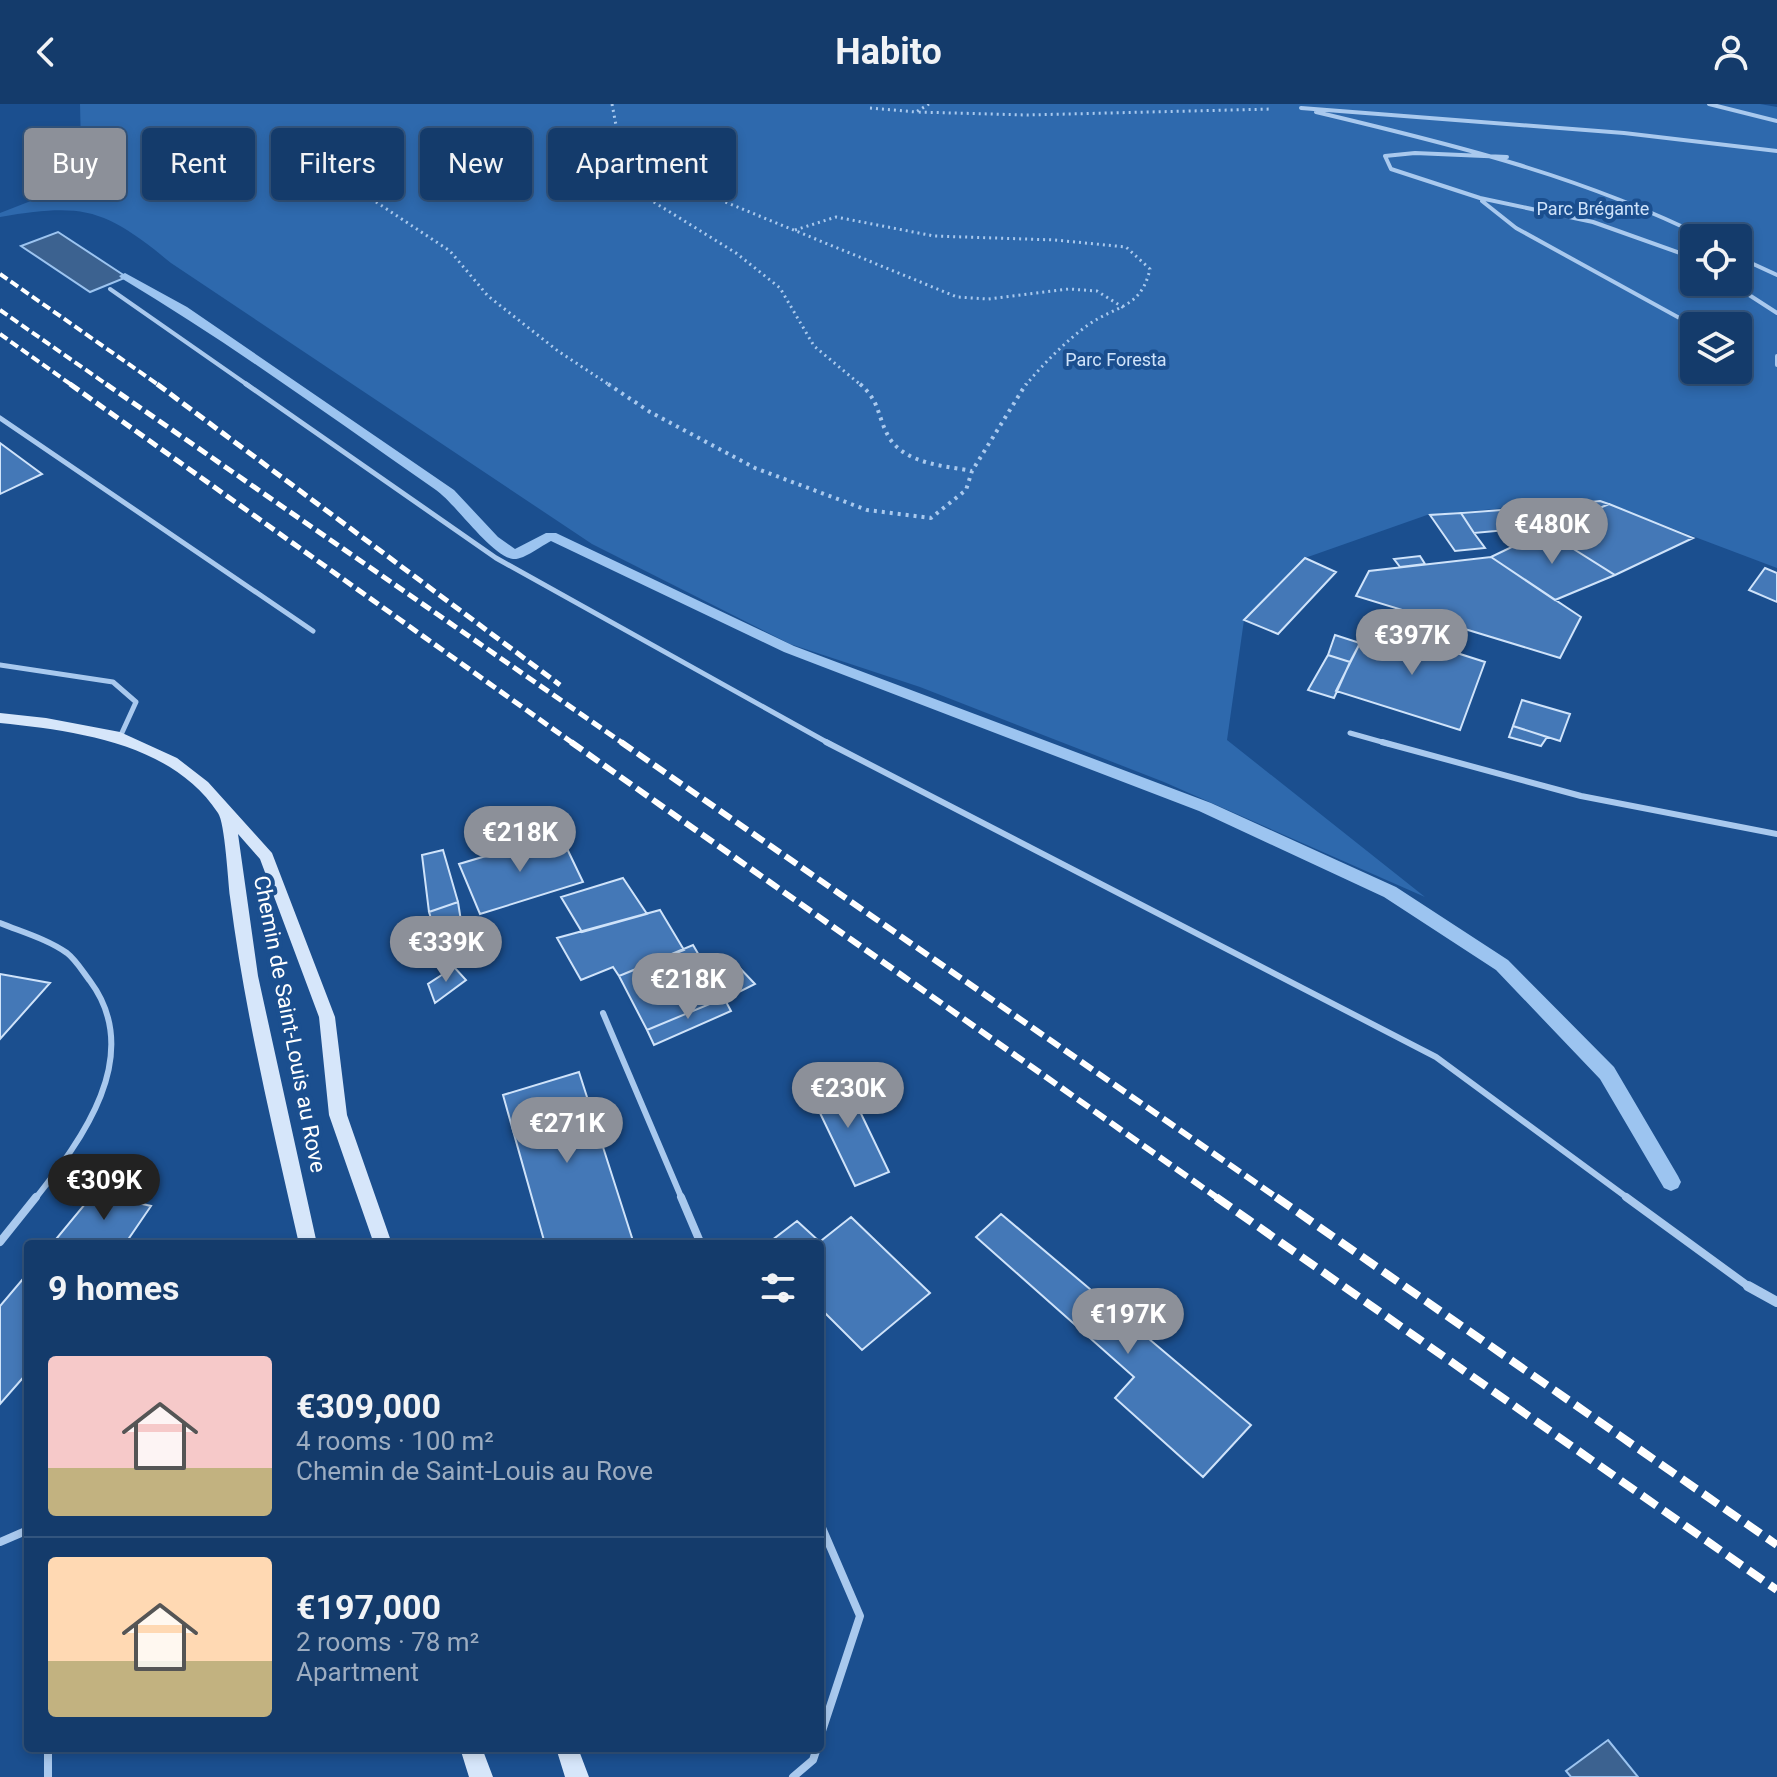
<!DOCTYPE html>
<meta charset="utf-8">
<style>
:root{--surface:#143b6b;--page:#1d4271;--text:#f1f3f6;--muted:#9dadc1;--line:#33557e;--accent:#8c9099}
body{margin:0;font-family:Roboto,sans-serif;background:var(--page);color:var(--text);height:100vh;display:flex;flex-direction:column;font-size:30px;white-space:nowrap}
*{box-sizing:border-box;margin:0}
p{font-size:26px;color:var(--muted)}
.icon{flex:none;width:44px;height:44px;fill:none;stroke:currentColor;stroke-width:2;stroke-linecap:round;stroke-linejoin:round}
.map{position:relative;flex:1;overflow:hidden}
.sheet{position:absolute;left:24px;top:1136px;width:800px;height:512px;display:flex;flex-direction:column;background:var(--surface);border-radius:8px;box-shadow:0 4px 12px #0003,0 0 0 2px var(--line)}
.sheet>*{flex:none}
.hud{position:absolute;left:24px;top:24px;width:800px;height:72px;display:flex;gap:16px}
.tools{position:absolute;left:1680px;top:120px;display:grid;gap:16px}
.tools a{display:grid;place-items:center;width:72px;height:72px;border-radius:8px;background:var(--surface);box-shadow:0 4px 12px #0003,0 0 0 2px var(--line);font-size:40px}
.price{position:absolute;translate:-50% -68px;padding:0 18px;border-radius:28px;background:var(--accent);color:#fff;font-size:26px;line-height:52px;filter:drop-shadow(0 2px 4px #0008)}
.price::after{content:'';position:absolute;left:50%;top:48px;width:24px;height:18px;margin-left:-12px;background:inherit;clip-path:polygon(0 0,100% 0,50% 100%)}
.price.on{background:#222;color:#fff}
ul{padding:0;list-style:none}
li{display:flex;align-items:center;gap:24px;height:200px;padding:0 24px}
li+li{border-top:2px solid var(--line)}
li span{display:grid;place-items:center;flex:none;width:224px;height:160px;border-radius:8px;color:#555}
li>.icon{margin-inline-start:auto}
span .icon{width:96px;height:96px;fill:#fffc;stroke-width:1}
li b{font-size:34px}
h2{display:flex;justify-content:space-between;align-items:center;height:96px;padding:0 24px;font-size:34px}
.pill{padding:0 28px;border-radius:8px;background:var(--surface);box-shadow:0 4px 12px #0003,0 0 0 2px var(--line);font-size:28px;line-height:72px}
.pill.on{background:var(--accent);color:#fff}
header{display:flex;justify-content:space-between;align-items:center;height:104px;padding:0 24px;background:var(--surface);font-size:36px;font-weight:700}
.map>svg:first-child{display:block}
.green{fill:#2e69ad;fill-rule:evenodd}
.water{fill:#3c6290;stroke:#9cc4f0;stroke-width:2}
.lines{fill:none;stroke-linecap:round;stroke-linejoin:round}
.stream{fill:#9cc4f0;fill-rule:evenodd}
.building{fill:#4478b7;stroke:#cfe3fa;stroke-width:2}
.path-far1{stroke:#a9c9ee;stroke-width:3;stroke-dasharray:2 4;stroke-linecap:butt}
.path{stroke:#a9c9ee;stroke-width:4;stroke-dasharray:3 5;stroke-linecap:butt}
.service-far3{stroke:#a9c9ee;stroke-width:4}
.service-far2{stroke:#a9c9ee;stroke-width:5}
.service-far1{stroke:#a9c9ee;stroke-width:6}
.service{stroke:#a9c9ee;stroke-width:8}
.minor{stroke:#a9c9ee;stroke-width:10}
.secondary{fill:#d6e6fa;fill-rule:evenodd}
.rail-far3{stroke:#fff;stroke-width:4;stroke-dasharray:9 4;stroke-linecap:butt}
.rail-far2{stroke:#fff;stroke-width:5;stroke-dasharray:11 5;stroke-linecap:butt}
.rail-far1{stroke:#fff;stroke-width:6;stroke-dasharray:14 6;stroke-linecap:butt}
.rail{stroke:#fff;stroke-width:8;stroke-dasharray:18 8;stroke-linecap:butt}
.labels{text-anchor:middle;dominant-baseline:central;stroke-width:8;stroke-linejoin:round;paint-order:stroke}
.far-park-label{font-size:18px;fill:#cfe3fa;stroke:#1b4f8f}
.street-label{font-size:22px;fill:#fff;stroke:#1b4f8f}
</style>
<header><svg class="icon" aria-label="back" viewBox="0 0 24 24"><path d="M15 5l-7 7 7 7"/></svg>Habito<svg class="icon" aria-label="person" viewBox="0 0 24 24"><circle cx="12" cy="8" r="4"/><path d="M4 21q1-7 8-7t8 7"/></svg></header>
<div class="map">
<svg width="1777" height="1673" viewBox="0 0 1777 1673">
<rect width="100%" height="100%" fill="#1b4f8f"/>
<path class="green" d="M 80,0 L 1760,0 L 1777,3 L 1777,464 L 1597,396 L 1427,411 L 1305,454 L 1244,516 L 1227,636 L 1425,793 L 1164,678 L 920,583 L 790,540 L 592,440 L 171,159 C 104,104 84,99 0,113 L 0,109 L 100,70 L 81,41 ZM 1694,134 L 1738,134 L 1738,178 L 1694,178 ZM 1694,222 L 1738,222 L 1738,266 L 1694,266 Z"/>
<path class="water" d="M 58,128 L 125,172 L 127,173 L 90,188 L 21,142 Z
M 1608,1636 L 1638,1673 L 1571,1673 L 1566,1667 Z"/>
<g class="lines">
<path class="stream" d="M 125,169 L 187,203 L 454,386 L 498,433 L 515,445 L 546,429 L 556,429 L 794,542 L 1211,699 L 1396,783 L 1508,856 L 1614,963 L 1678,1072 L 1681,1078 L 1678,1084 L 1671,1087 L 1664,1084 L 1600,975 L 1496,866 L 1384,793 L 1199,707 L 784,548 L 551,437 C 541,442 524,456 513,455 C 491,452 456,400 436,386 C 332,314 230,239 121,174 L 119,172 Z"/>
</g>
<path class="building" d="M 0,339 L 42,370 L 0,390 Z
M 1600,397 L 1609,400 L 1551,425 L 1525,404 Z
M 1609,400 L 1693,434 L 1615,471 L 1545,427 Z
M 1515,405 L 1528,424 L 1474,429 L 1461,409 Z
M 1461,409 L 1474,429 L 1485,444 L 1455,447 L 1430,411 Z
M 1545,427 L 1615,471 L 1555,496 L 1491,453 Z
M 1420,452 L 1425,460 L 1400,463 L 1394,455 Z
M 1491,453 L 1581,513 L 1560,554 L 1356,492 L 1369,467 Z
M 1305,454 L 1336,468 L 1278,530 L 1244,516 Z
M 1765,464 L 1777,469 L 1777,498 L 1749,486 Z
M 1369,521 L 1485,558 L 1460,626 L 1336,587 Z
M 1335,531 L 1360,539 L 1350,558 L 1328,551 Z
M 1328,551 L 1350,558 L 1334,594 L 1308,586 Z
M 1522,596 L 1570,610 L 1560,637 L 1513,622 Z
M 1513,622 L 1547,633 L 1541,642 L 1509,633 Z
M 560,730 L 583,778 L 480,810 L 459,760 Z
M 443,746 L 458,798 L 429,808 L 422,751 Z
M 623,774 L 647,810 L 582,828 L 561,793 Z
M 458,798 L 461,817 L 433,821 L 429,808 Z
M 660,806 L 684,846 L 619,872 L 613,863 L 581,876 L 557,834 Z
M 693,841 L 724,894 L 647,926 L 619,872 Z
M 734,858 L 755,880 L 733,891 L 718,866 Z
M 454,863 L 466,876 L 435,899 L 428,880 Z
M 0,870 L 50,879 L 0,935 Z
M 724,894 L 731,907 L 654,941 L 647,926 Z
M 579,968 L 634,1140 L 545,1140 L 503,991 Z
M 842,970 L 889,1068 L 855,1082 L 808,984 Z
M 94,1089 L 151,1102 L 125,1140 L 52,1140 Z
M 1001,1110 L 1251,1321 L 1203,1373 L 1115,1294 L 1134,1273 L 976,1133 Z
M 851,1113 L 930,1189 L 862,1246 L 820,1204 L 817,1140 Z
M 797,1117 L 820,1138 L 767,1140 Z
M 28,1169 L 28,1268 L 0,1300 L 0,1202 Z"/>
<g class="lines">
<path class="path-far1" d="M 612,0 L 619,37 L 618,60 L 636,87 L 736,149 L 780,184 L 814,242 L 862,282
M 929,0 L 916,8 L 1027,11 L 1272,5
M 870,4 L 916,8
M 618,60 L 713,93 L 957,193 L 988,195 L 1069,185 L 1097,187 L 1124,204
M 293,64 L 364,90 L 450,147 L 488,192 L 558,247 L 611,282
M 795,126 L 836,113 L 934,132 L 1055,136 L 1126,143 L 1150,165 C 1141,205 1116,201 1088,221 C 1067,236 1042,261 1025,282"/>
<path class="path" d="M 608,280 L 650,308 L 755,364 L 867,406 L 931,414 L 966,386 L 972,367 L 1026,280
M 860,280 C 881,298 877,314 890,335 C 907,360 945,362 972,367"/>
<path class="service-far3" d="M 1709,0 L 1777,17
M 1301,4 L 1624,29 L 1777,47
M 1316,8 C 1451,40 1582,72 1706,134
M 1507,53 L 1415,49 L 1385,52 L 1391,65 L 1480,94 L 1593,118 L 1694,154
M 1482,97 L 1516,124 L 1694,222
M 1738,153 L 1777,171
M 1729,178 L 1777,209
M 110,185 L 249,282
M 1777,252 L 1777,261"/>
<path class="service-far2" d="M 246,280 L 496,454 L 830,640
M 0,314 L 313,527
M 0,561 L 113,578 L 136,598 L 120,633
M 1350,629 L 1389,640"/>
<path class="service-far1" d="M 826,638 L 1436,953 L 1629,1095
M 1382,638 L 1581,692 L 1777,730
M 0,819 C 22,828 47,835 67,849 C 76,856 83,868 90,877 C 145,951 82,1036 35,1095
M 603,909 L 682,1095"/>
<path class="service" d="M 681,1093 L 701,1140
M 1626,1093 L 1748,1182
M 0,1138 L 36,1093
M 820,1419 L 860,1512 L 820,1633
M 0,1438 L 28,1426
M 48,1644 L 48,1673
M 793,1673 L 813,1656 L 817,1644"/>
<path class="minor" d="M 1748,1182 L 1777,1198"/>
<path class="secondary" d="M 0,609 L 46,614 L 120,628 L 177,654 L 208,678 L 272,749 L 335,913 L 347,1011 L 392,1140 L 374,1140 L 329,1011 L 319,913 L 260,755 L 238,730 L 258,872 L 317,1140 L 299,1140 C 273,1025 245,910 230,793 C 228,777 225,719 218,709 C 172,639 76,627 0,619 Z
M 460,1644 L 482,1644 L 493,1673 L 469,1673 Z
M 556,1644 L 578,1644 L 589,1673 L 565,1673 Z"/>
<path class="rail-far3" d="M 0,170 L 160,282
M 0,206 L 109,282
M 0,230 L 73,282"/>
<path class="rail-far2" d="M 70,280 L 574,640
M 106,280 L 624,640
M 157,280 L 560,581"/>
<path class="rail-far1" d="M 571,638 L 1219,1095
M 621,638 L 1279,1095"/>
<path class="rail" d="M 1216,1093 L 1777,1486
M 1276,1093 L 1777,1441"/>
</g>
<g class="labels">
<g class="far-park-label">
<text x="1593" y="104">Parc Brégante</text>
<text x="1116" y="255">Parc Foresta</text>
</g>
<g class="street-label">
<text transform="translate(290 920) rotate(79)">Chemin de Saint-Louis au Rove</text>
</g>
</g>
</svg>
<div class="tools">
<a><svg class="icon" aria-label="locate" viewBox="0 0 24 24"><circle cx="12" cy="12" r="6"/><path d="M12 2v4M12 18v4M2 12h4M18 12h4"/></svg></a>
<a><svg class="icon" aria-label="layers" viewBox="0 0 24 24"><path d="M12 4l9 5-9 5-9-5zM3 14l9 5 9-5"/></svg></a>
</div>
<b class="price" style="left:1552px;top:462px">€480K</b>
<b class="price" style="left:1412px;top:573px">€397K</b>
<b class="price" style="left:520px;top:770px">€218K</b>
<b class="price" style="left:446px;top:880px">€339K</b>
<b class="price" style="left:688px;top:917px">€218K</b>
<b class="price" style="left:848px;top:1026px">€230K</b>
<b class="price" style="left:567px;top:1061px">€271K</b>
<b class="price on" style="left:104px;top:1118px">€309K</b>
<b class="price" style="left:1128px;top:1252px">€197K</b>
<div class="hud">
<a class="pill on">Buy</a>
<a class="pill">Rent</a>
<a class="pill">Filters</a>
<a class="pill">New</a>
<a class="pill">Apartment</a>
</div>
<section class="sheet">
<h2>9 homes<svg class="icon" aria-label="filters" viewBox="0 0 24 24"><path d="M4 7h16M4 17h16"/><circle cx="9" cy="7" r="2"/><circle cx="15" cy="17" r="2"/></svg></h2>
<ul>
<li><span style="background:linear-gradient(#f6c9c9 70%,#c2b280 0)"><svg class="icon" aria-label="home" viewBox="0 0 24 24"><path d="M3 11l9-7 9 7M6 9v11h12V9"/></svg></span><div><b>€309,000</b><p>4 rooms · 100 m²</p><p>Chemin de Saint-Louis au Rove</p></div></li>
<li><span style="background:linear-gradient(#ffd9b3 65%,#c2b280 0)"><svg class="icon" aria-label="home" viewBox="0 0 24 24"><path d="M3 11l9-7 9 7M6 9v11h12V9"/></svg></span><div><b>€197,000</b><p>2 rooms · 78 m²</p><p>Apartment</p></div></li>
</ul>
</section>
</div>
